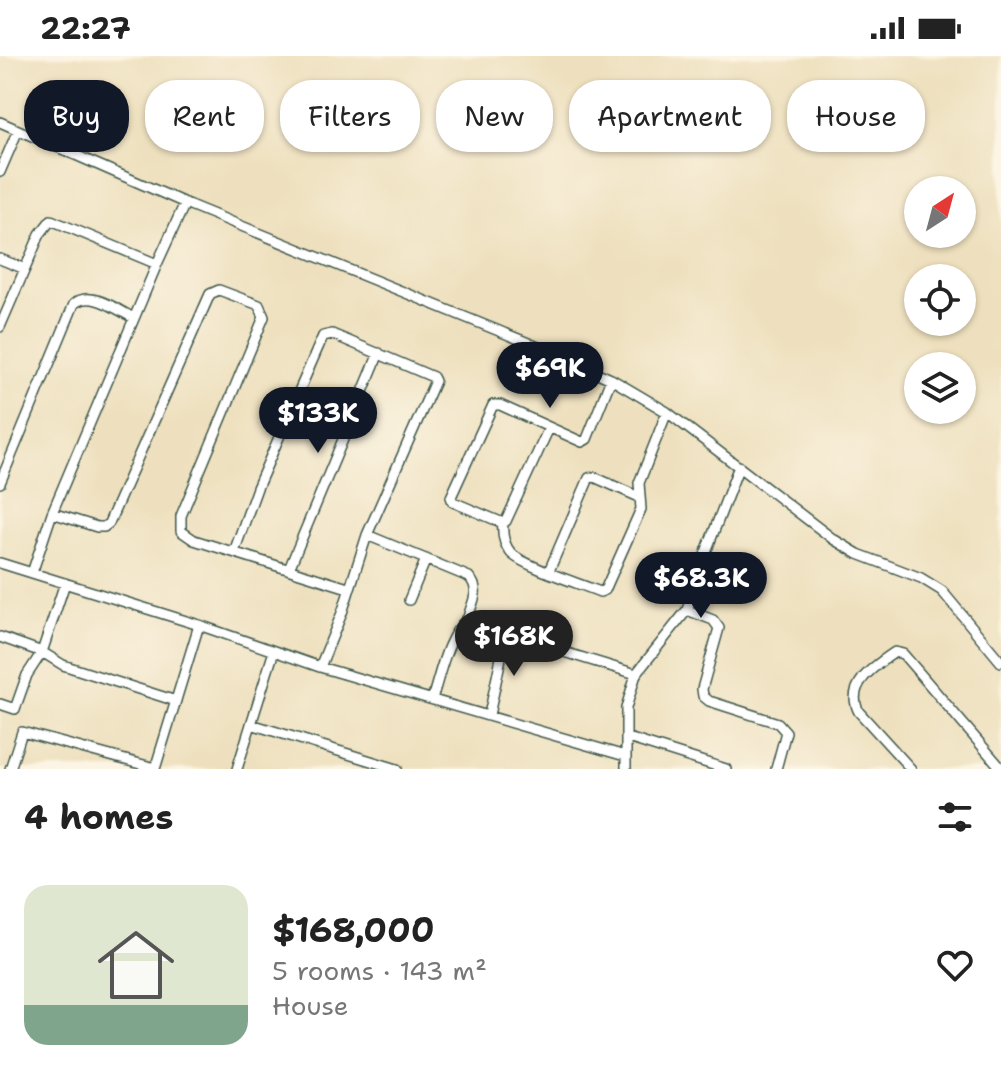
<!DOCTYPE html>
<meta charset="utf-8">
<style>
:root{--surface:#fff;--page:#f6f6f6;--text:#222;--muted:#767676;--line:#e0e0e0;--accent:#111827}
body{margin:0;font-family:"Shantell Sans",sans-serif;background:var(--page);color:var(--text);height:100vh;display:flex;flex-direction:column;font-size:30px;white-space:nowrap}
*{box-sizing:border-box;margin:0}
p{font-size:26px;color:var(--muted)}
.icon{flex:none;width:44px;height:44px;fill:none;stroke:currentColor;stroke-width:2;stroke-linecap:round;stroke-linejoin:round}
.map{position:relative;height:713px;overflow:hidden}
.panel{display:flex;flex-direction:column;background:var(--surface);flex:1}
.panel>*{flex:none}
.hud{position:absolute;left:24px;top:24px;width:954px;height:72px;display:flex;gap:16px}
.needle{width:52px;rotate:36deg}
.fabs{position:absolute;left:904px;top:120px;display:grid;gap:16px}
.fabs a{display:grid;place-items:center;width:72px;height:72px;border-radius:50%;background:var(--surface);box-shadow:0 2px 6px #0004;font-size:40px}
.price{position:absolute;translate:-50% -68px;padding:0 18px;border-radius:28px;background:var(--accent);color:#fff;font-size:26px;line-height:52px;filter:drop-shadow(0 2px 4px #0008)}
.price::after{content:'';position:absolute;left:50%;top:48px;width:24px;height:18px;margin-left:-12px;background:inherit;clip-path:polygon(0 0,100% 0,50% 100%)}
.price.on{background:#222;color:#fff}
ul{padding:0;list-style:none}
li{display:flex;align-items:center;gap:24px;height:200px;padding:0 24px}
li+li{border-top:2px solid var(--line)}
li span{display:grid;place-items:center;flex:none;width:224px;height:160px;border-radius:24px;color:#555}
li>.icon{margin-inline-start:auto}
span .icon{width:96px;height:96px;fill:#fffc;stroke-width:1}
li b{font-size:34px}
h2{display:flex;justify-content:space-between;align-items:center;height:96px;padding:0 24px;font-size:34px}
.pill{padding:0 28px;border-radius:32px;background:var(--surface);box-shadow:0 2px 6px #0004;font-size:28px;line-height:72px}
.pill.on{background:var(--accent);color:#fff}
.status{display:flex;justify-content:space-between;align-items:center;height:56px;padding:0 40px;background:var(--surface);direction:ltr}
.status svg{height:22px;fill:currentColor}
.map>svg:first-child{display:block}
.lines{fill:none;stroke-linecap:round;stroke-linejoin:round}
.street-casing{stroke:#3e5549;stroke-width:12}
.street{stroke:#fff;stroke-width:9}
</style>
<div class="status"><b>22:27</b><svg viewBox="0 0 49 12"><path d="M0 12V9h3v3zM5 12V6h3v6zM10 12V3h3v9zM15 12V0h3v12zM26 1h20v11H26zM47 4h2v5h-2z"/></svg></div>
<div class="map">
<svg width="1001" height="713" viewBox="0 0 1001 713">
<rect width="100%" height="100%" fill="#fcf5e5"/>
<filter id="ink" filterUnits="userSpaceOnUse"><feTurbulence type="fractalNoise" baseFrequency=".0125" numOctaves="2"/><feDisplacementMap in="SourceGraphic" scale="16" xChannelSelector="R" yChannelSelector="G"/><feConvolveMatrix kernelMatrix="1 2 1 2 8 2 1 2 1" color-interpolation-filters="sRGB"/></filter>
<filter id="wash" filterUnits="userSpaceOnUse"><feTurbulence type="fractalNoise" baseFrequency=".006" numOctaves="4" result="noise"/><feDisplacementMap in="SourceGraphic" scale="32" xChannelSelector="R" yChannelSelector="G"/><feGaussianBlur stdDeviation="1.8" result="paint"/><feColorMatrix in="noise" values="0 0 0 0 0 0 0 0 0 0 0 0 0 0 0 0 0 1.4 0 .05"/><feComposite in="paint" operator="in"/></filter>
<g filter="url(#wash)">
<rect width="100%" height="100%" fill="#eee0be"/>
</g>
<g filter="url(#ink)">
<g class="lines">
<defs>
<path id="street" d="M 0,66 L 185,147 L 553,297 L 611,323 L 667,356 L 833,483 L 858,498 L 921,522 L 942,535 L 1001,606
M 0,116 L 18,74
M 0,203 L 25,213
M 0,271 L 40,178 L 51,164 L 157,208
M 549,372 L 506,465 L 503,467 L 453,446 L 451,441 L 493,349 L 500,349 L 582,386 L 587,383 L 611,323
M 0,427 L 74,248 C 91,233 117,254 134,262
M 52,457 L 97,471 L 104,471 L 109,467 L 210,238 L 219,234 L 259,249 L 264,261 L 181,460 L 181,475 L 194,484 L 348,532
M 503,467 C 502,478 503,488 511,497 C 523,510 581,528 600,536 L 605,534 L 641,453 L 639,427 L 667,356
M 367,479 L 469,521 C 482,535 471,547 468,562 L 472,568 L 636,618
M 234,496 L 257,432 L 323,280 L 332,278 L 433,321 L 435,325 L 367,479 L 342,557 L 320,611
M 0,507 L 199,569 L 320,611 L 625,700
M 289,513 L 379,297
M 549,515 L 589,422 L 594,421 L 639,441
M 32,517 L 52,457 L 157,208 L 185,147
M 409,544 L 426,503
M 687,554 L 713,564 L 719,572 L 702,633 L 703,640 L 709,645 L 778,667 L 786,676 L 776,713
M 0,581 L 42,596 L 63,609 L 176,645
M 432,643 C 441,616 446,582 468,562
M 0,648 L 15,653 L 27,619 L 42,596 L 65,527
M 489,659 L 506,578
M 251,668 L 397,713
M 628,682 L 726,713
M 10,713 L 22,676 L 155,712
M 155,713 L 199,569
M 237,713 L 274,595
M 626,713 L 626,652 L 636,618 L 687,554 L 706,496 L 739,410
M 911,713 L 859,656 C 844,629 876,609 895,596 L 903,598 L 1001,712"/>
</defs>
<use href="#street" class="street-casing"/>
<use href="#street" class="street"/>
</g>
</g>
</svg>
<div class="fabs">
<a><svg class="needle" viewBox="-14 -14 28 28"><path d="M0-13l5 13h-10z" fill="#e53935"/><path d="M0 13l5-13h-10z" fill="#767676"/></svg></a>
<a><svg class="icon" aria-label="locate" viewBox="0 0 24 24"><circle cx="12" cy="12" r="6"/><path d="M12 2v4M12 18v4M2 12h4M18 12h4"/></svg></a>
<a><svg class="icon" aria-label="layers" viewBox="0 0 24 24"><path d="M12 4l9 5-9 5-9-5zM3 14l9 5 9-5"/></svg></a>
</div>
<b class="price" style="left:550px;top:354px">$69K</b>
<b class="price" style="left:318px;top:399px">$133K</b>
<b class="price" style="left:701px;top:564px">$68.3K</b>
<b class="price on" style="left:514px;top:622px">$168K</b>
<div class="hud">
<a class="pill on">Buy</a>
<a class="pill">Rent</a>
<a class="pill">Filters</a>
<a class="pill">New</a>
<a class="pill">Apartment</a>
<a class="pill">House</a>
</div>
</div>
<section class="panel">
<h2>4 homes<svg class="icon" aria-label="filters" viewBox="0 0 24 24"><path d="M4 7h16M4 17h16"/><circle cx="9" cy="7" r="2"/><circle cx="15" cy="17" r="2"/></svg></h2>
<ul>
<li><span style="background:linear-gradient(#dfe7d0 75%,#7fa58c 0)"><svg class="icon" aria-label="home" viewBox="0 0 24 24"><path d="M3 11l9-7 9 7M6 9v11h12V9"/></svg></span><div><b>$168,000</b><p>5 rooms · 143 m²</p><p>House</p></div><svg class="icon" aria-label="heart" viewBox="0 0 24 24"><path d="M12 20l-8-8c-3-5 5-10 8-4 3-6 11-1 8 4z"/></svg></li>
</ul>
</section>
